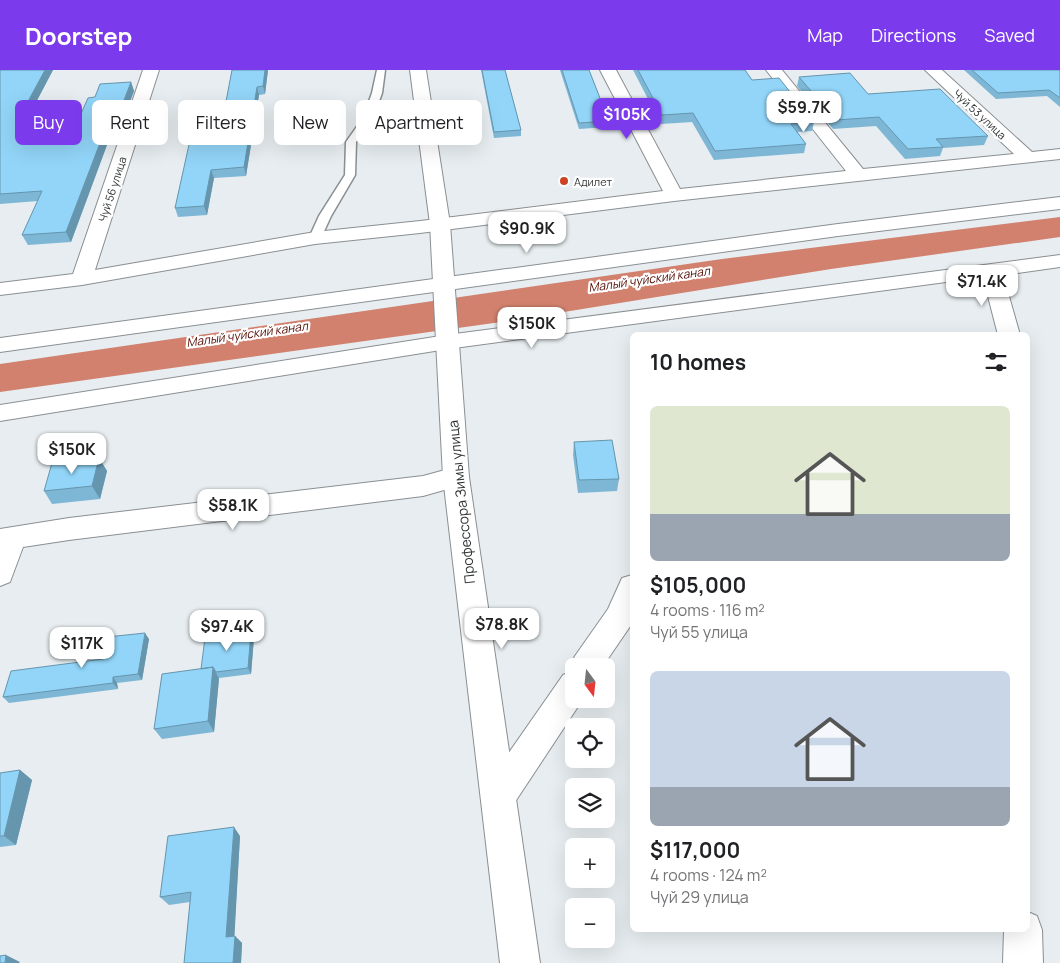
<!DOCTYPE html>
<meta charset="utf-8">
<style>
:root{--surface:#fff;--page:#f6f6f6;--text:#202124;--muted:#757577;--accent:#7c3aed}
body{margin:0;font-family:Manrope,sans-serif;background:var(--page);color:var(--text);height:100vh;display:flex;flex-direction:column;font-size:19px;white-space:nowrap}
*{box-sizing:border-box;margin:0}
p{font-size:16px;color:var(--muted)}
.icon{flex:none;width:28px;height:28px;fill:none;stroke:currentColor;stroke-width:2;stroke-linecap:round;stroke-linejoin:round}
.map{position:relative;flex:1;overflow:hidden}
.details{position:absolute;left:630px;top:262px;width:400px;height:600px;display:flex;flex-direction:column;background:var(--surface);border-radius:8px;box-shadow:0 5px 20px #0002}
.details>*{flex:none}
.banner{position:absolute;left:15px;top:30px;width:475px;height:45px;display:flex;gap:10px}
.needle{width:32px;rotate:165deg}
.controls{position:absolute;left:565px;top:588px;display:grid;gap:10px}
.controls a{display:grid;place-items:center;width:50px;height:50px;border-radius:8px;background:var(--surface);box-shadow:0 5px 20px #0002;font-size:25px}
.price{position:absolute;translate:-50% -42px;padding:0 11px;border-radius:10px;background:#fff;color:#222;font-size:16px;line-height:32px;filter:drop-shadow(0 1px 2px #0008)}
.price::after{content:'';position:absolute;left:50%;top:30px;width:15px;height:11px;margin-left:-8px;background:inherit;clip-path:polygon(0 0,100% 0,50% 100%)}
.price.on{background:var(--accent);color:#fff}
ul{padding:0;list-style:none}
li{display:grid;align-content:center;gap:10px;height:265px;padding:0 20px}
li span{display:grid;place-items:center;height:155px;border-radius:8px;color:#555}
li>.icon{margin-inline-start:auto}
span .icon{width:90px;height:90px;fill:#fffc;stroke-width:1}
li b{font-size:21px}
h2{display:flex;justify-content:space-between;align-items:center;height:60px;padding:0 20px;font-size:21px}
.tag{padding:0 18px;border-radius:8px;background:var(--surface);box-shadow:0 5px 20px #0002;font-size:18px;line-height:45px}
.tag.on{background:var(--accent);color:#fff}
header{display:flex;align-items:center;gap:30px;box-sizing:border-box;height:70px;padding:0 25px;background:var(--accent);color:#fff}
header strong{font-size:24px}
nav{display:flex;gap:28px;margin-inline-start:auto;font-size:18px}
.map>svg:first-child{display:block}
.water{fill:#d1816d}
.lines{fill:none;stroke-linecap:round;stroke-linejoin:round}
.lane-casing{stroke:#8a8f92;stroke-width:3}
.street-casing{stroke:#8a8f92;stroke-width:2}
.secondary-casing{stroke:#8a8f92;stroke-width:2}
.lane{fill:#fff;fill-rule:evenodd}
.street{fill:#fff;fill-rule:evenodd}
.secondary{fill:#fff;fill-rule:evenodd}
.wall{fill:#7eb7d5}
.shaded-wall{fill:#6695ae}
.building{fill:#92d5f8;stroke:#6695ae}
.poi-dot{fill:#cd4321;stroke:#fff;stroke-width:2}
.labels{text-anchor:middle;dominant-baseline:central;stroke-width:4.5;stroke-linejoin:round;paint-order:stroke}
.far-street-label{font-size:11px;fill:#303334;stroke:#fff}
.far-poi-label{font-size:11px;fill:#303334;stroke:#fff;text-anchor:start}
.far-water-label{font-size:12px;font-style:italic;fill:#530a00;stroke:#fff}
.street-label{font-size:14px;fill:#303334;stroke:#fff}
</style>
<header>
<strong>Doorstep</strong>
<nav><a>Map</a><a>Directions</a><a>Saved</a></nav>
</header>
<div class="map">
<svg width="1060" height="893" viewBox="0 0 1060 893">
<rect width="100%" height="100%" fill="#e7edf0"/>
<path class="water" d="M 1060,147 L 1060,167 L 831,199 L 501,252 L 0,322 L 0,294 L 722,189 Z"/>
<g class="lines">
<defs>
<path id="lane" d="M 377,0 L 385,0 L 382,23 L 374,45 L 425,45 L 430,48 L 425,51 L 371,51 L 356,72 L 355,105 L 331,146 L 321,168 L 315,172 L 311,170 L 309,168 L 319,146 L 345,105 L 346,72 L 363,48 L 372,23 Z"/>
<path id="street" d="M 143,0 L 159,0 L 95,200 L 315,162 L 420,151 L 663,121 L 600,0 L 616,0 L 680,119 L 846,101 L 766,0 L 782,0 L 863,99 L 1014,84 L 925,0 L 942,0 L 1032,82 L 1060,79 L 1060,89 L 674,131 L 420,163 L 315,174 L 82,215 L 0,225 L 0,213 L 73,204 Z
M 1060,127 L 1060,139 L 838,166 L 0,282 L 0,268 L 838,154 Z
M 1060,185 L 1060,197 L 1003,205 L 1020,265 L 998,265 L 983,207 L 447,279 L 0,351 L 0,335 L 447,265 Z
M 456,397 L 465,400 L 469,407 L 465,414 L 423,426 L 69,470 L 23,477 L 10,512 L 0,516 L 0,459 L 69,448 L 423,406 Z
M 632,505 L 632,551 L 631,555 L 603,596 L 574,596 L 574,629 L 583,629 L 511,738 L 499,743 L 487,738 L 481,726 L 487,714 L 563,605 L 573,601 L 570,596 L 575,586 L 608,539 L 622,508 Z
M 1028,842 L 1037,846 L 1042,860 L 1043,893 L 1003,893 L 1004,860 L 1028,860 Z"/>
<path id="secondary" d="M 410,0 L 426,0 L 450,154 L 469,407 L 540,893 L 500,893 L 443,407 L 430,154 Z"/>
</defs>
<use href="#lane" class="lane-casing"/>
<use href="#street" class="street-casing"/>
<use href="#secondary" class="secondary-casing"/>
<use href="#lane" class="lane"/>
<use href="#street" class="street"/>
<use href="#secondary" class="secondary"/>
</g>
<path class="wall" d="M 0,0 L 53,0 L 27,49 L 80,46 L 95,27 L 131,12 L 134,21 L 124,47 L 117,48 L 71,172 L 28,175 L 22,165 L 38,131 L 0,134 Z
M 232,0 L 268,0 L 265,24 L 259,25 L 246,106 L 214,108 L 207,145 L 178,147 L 175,138 L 219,68 Z
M 481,0 L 505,0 L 521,60 L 521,66 L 494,68 Z
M 560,0 L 589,0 L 609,51 L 609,57 L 579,59 Z
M 633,0 L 745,0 L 752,10 L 814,52 L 812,61 L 797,62 L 806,74 L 804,83 L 714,90 L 692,52 L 661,54 Z
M 964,0 L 1060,0 L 1060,37 L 1047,26 L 996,29 Z
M 799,7 L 868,24 L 988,66 L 984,75 L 943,78 L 940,86 L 905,89 L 876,56 L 833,59 L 797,16 Z
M 574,372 L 619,409 L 617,421 L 578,423 L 573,385 Z
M 99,388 L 107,401 L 100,429 L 52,434 L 44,421 Z
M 251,562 L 254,568 L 251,604 L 219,608 L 214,662 L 162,669 L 154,659 L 201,599 Z
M 149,569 L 142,610 L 117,613 L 118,619 L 9,633 L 3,627 L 103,589 Z
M 20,700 L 32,710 L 16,775 L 0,777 L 0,703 Z
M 240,766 L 234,866 L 235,866 L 242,873 L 241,893 L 184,893 L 190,832 L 169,835 L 160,827 Z"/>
<path class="shaded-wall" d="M 45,0 L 53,0 L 22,59 L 18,50 Z
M 265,0 L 268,0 L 265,24 L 263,16 Z
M 131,12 L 134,21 L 124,47 L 121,38 Z
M 257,17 L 259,25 L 246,106 L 244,97 Z
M 113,39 L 117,48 L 71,172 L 66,162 Z
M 211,100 L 214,108 L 207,145 L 204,136 Z
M 99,388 L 107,401 L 100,429 L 92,416 Z
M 251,562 L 254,568 L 251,604 L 248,598 Z
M 145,563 L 149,569 L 142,610 L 138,604 Z
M 213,597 L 219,609 L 214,662 L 208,651 Z
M 113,607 L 117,613 L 118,619 L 113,613 Z
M 20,700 L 32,710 L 16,775 L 4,766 Z
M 234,757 L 240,766 L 234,874 L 226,867 Z
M 235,866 L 242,873 L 241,893 L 233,893 Z
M 6,885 L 20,892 L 19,893 L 5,893 Z"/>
<path class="building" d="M 0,0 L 45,0 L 18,50 L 80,46 L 88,28 L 95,27 L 100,14 L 131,12 L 121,38 L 113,39 L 66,162 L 22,165 L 42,121 L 0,124 Z
M 232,0 L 265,0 L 263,16 L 257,17 L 244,97 L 211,100 L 204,136 L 175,138 L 190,70 L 219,68 Z
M 482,0 L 505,0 L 521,60 L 494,62 Z
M 562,0 L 589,0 L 609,51 L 579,53 Z
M 638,0 L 745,0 L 752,10 L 779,8 L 814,52 L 791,54 L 806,74 L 715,81 L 693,43 L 662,45 Z
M 972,0 L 1060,0 L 1060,28 L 1049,20 L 998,23 Z
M 850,3 L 868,24 L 940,19 L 988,66 L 936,69 L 943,77 L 908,79 L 879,47 L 836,50 L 799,7 Z
M 612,370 L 619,409 L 579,410 L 574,372 Z
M 99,388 L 92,416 L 44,421 L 52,393 Z
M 251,562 L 248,598 L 216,602 L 213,597 L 201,599 L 205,568 Z
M 145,563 L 138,604 L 113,607 L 113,613 L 3,627 L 11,601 L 103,589 L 107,567 Z
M 213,597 L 208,651 L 154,659 L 162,604 Z
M 20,700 L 4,766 L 0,766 L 0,703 Z
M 234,757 L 226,867 L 235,866 L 233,893 L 184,893 L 191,822 L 160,827 L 168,766 Z
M 6,885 L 5,893 L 0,893 L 0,886 Z"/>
<circle class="poi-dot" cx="564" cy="111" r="5"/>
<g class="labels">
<g class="far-street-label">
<text transform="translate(980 44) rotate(43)">Чуй 53 улица</text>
<text transform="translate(112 119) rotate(-72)">Чуй 56 улица</text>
</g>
<g class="far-poi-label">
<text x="574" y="111">Адилет</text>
</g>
<g class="far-water-label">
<text transform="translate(649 209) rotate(-8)">Малый чуйский канал</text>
<text transform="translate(247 264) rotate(-8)">Малый чуйский канал</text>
</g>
<g class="street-label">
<text transform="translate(461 432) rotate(-96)">Профессора Зимы улица</text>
</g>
</g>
</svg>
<div class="controls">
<a><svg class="needle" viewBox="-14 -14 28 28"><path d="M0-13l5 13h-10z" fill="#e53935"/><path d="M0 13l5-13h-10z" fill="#757577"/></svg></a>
<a><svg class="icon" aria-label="locate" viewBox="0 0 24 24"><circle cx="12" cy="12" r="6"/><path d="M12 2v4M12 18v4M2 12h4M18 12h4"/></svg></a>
<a><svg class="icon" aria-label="layers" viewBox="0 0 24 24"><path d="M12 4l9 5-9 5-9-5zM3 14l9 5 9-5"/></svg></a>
<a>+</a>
<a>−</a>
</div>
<b class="price" style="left:804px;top:63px">$59.7K</b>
<b class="price on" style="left:627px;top:70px">$105K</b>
<b class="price" style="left:527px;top:184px">$90.9K</b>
<b class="price" style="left:982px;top:237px">$71.4K</b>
<b class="price" style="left:532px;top:279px">$150K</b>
<b class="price" style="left:72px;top:405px">$150K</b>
<b class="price" style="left:233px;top:461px">$58.1K</b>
<b class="price" style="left:502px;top:580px">$78.8K</b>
<b class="price" style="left:227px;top:582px">$97.4K</b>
<b class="price" style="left:82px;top:599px">$117K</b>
<div class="banner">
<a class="tag on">Buy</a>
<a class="tag">Rent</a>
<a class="tag">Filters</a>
<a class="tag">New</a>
<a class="tag">Apartment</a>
</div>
<section class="details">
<h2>10 homes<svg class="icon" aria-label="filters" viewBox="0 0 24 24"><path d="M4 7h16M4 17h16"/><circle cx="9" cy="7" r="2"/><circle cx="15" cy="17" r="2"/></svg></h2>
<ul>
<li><span style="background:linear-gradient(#dfe7d0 70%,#9aa5b1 0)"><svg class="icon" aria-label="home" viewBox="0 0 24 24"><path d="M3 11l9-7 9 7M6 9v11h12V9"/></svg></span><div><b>$105,000</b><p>4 rooms · 116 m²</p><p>Чуй 55 улица</p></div></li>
<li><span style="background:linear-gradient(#c9d6e8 75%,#9aa5b1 0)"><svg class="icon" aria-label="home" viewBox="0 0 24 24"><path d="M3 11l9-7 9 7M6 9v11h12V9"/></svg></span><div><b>$117,000</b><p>4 rooms · 124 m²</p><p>Чуй 29 улица</p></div></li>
</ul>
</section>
</div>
